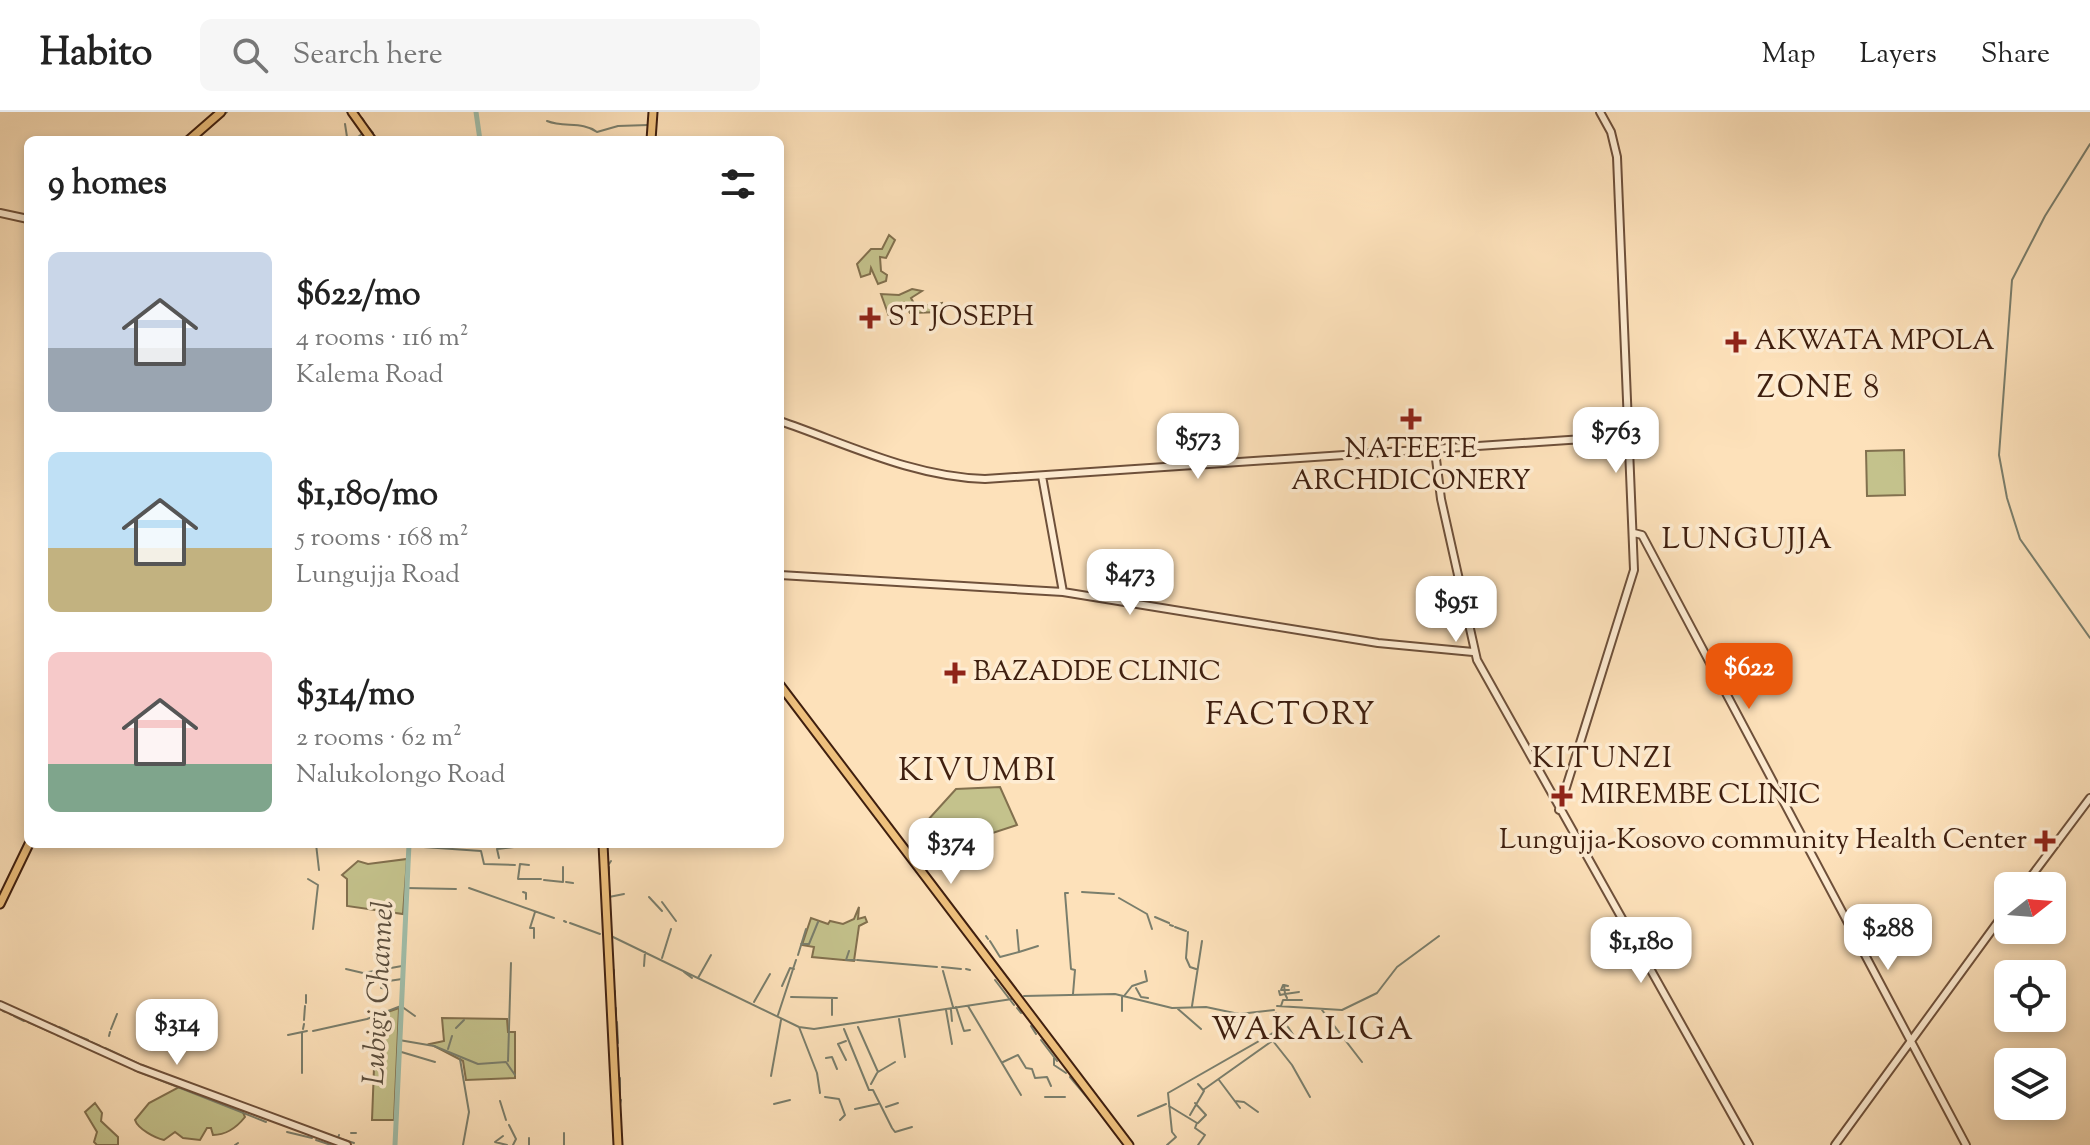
<!DOCTYPE html>
<meta charset="utf-8">
<style>
:root{--surface:#fff;--page:#f6f6f6;--text:#222;--muted:#767676;--line:#e0e0e0;--accent:#ea580c}
body{margin:0;font-family:"Sorts Mill Goudy",serif;background:var(--page);color:var(--text);height:100vh;display:flex;flex-direction:column;font-size:30px;white-space:nowrap}
*{box-sizing:border-box;margin:0}
p{font-size:26px;color:var(--muted)}
.icon{flex:none;width:44px;height:44px;fill:none;stroke:currentColor;stroke-width:2;stroke-linecap:round;stroke-linejoin:round}
.map{position:relative;flex:1;overflow:hidden}
.sheet{position:absolute;left:24px;top:24px;width:760px;height:712px;display:flex;flex-direction:column;background:var(--surface);border-radius:12px;box-shadow:0 4px 12px #0003}
.sheet>*{flex:none}
.needle{width:52px;rotate:73deg}
.controls{position:absolute;left:1994px;top:760px;display:grid;gap:16px}
.controls a{display:grid;place-items:center;width:72px;height:72px;border-radius:12px;background:var(--surface);box-shadow:0 4px 12px #0003;font-size:40px}
.price{position:absolute;translate:-50% -68px;padding:0 18px;border-radius:16px;background:#fff;color:#222;font-size:26px;line-height:52px;filter:drop-shadow(0 2px 4px #0008)}
.price::after{content:'';position:absolute;left:50%;top:48px;width:24px;height:18px;margin-left:-12px;background:inherit;clip-path:polygon(0 0,100% 0,50% 100%)}
.price.active{background:var(--accent);color:#fff}
ul{padding:0;list-style:none}
li{display:flex;align-items:center;gap:24px;height:200px;padding:0 24px}
li span{display:grid;place-items:center;flex:none;width:224px;height:160px;border-radius:12px;color:#555}
li>.icon{margin-inline-start:auto}
span .icon{width:96px;height:96px;fill:#fffc;stroke-width:1}
li b{font-size:34px}
h2{display:flex;justify-content:space-between;align-items:center;height:96px;padding:0 24px;font-size:34px}
header{display:flex;align-items:center;gap:48px;box-sizing:border-box;height:112px;padding:0 40px;background:var(--surface);border-bottom:2px solid var(--line)}
header strong{font-size:38px}
nav{display:flex;gap:44px;margin-inline-start:auto;font-size:28px}
.search{width:560px;height:72px;background:var(--page);display:flex;align-items:center;gap:20px;box-sizing:border-box;padding:0 28px;border-radius:12px;color:var(--muted);font-size:30px}
.map>svg:first-child{display:block}
.green{fill:#c4c28c;stroke:#82704e;stroke-width:2}
.lines{fill:none;stroke-linecap:round;stroke-linejoin:round}
.stream{stroke:#7a7e6c;stroke-width:2}
.canal{stroke:#a1beaa;stroke-width:5}
.minor-casing{stroke:#6e503a;stroke-width:10}
.major-casing{stroke:#3f1f0f;stroke-width:11}
.minor{stroke:#feecd2;stroke-width:6}
.major{stroke:#eec07d;stroke-width:7}
.poi-dot{fill:#8f2418;stroke:#feecd2;stroke-width:3}
.labels{text-anchor:middle;dominant-baseline:central;stroke-width:7;stroke-linejoin:round;paint-order:stroke}
.poi-label{font-size:28px;fill:#3f1f0f;stroke:#feecd2;text-anchor:start}
.neighbourhood-label{font-size:30px;letter-spacing:2px;fill:#3f1f0f;stroke:#feecd2}
.water-label{font-size:30px;font-style:italic;fill:#5c4f3e;stroke:#feecd2}
.quarter-label{font-size:32px;letter-spacing:2px;fill:#3f1f0f;stroke:#feecd2}
</style>
<header>
<strong>Habito</strong>
<div class="search"><svg class="icon" aria-label="search" viewBox="0 0 24 24"><circle cx="10" cy="10" r="6"/><path d="M15 15l6 6"/></svg>Search here</div>
<nav><a>Map</a><a>Layers</a><a>Share</a></nav>
</header>
<div class="map">
<svg width="2090" height="1033" viewBox="0 0 2090 1033">
<rect width="100%" height="100%" fill="#fde1ba"/>
<filter id="stains"><feTurbulence type="fractalNoise" baseFrequency=".0025" numOctaves="4"/><feColorMatrix values="0 0 0 0 .2 0 0 0 0 .09 0 0 0 0 .02 0 0 0 .5 -.17"/></filter>
<radialGradient id="worn" r=".72"><stop offset=".6" stop-color="#630" stop-opacity="0"/><stop offset="1" stop-color="#630" stop-opacity=".3"/></radialGradient>
<path class="green" d="M 889,123 L 895,128 L 886,146 L 880,145 L 881,159 L 887,163 L 886,169 L 878,172 L 871,156 L 870,162 L 861,165 L 857,152 L 871,137 L 882,137 Z
M 912,177 L 922,179 L 911,186 L 916,195 L 942,191 L 941,200 L 910,201 L 904,191 L 891,201 L 898,209 L 891,210 L 881,182 L 899,183 Z
M 1904,338 L 1905,383 L 1867,384 L 1866,339 Z
M 1000,675 L 1017,713 L 947,736 L 917,720 L 956,677 Z
M 407,747 L 403,802 L 347,794 L 347,767 L 342,763 L 358,749 L 368,752 Z
M 859,795 L 858,807 L 865,805 L 867,810 L 859,814 L 854,849 L 812,845 L 814,835 L 802,833 L 811,806 L 828,812 L 830,809 L 843,812 L 854,807 Z
M 399,896 L 394,1008 L 372,1008 L 376,904 Z
M 442,906 L 507,907 L 508,920 L 515,920 L 515,966 L 466,968 L 463,949 L 430,932 L 444,929 Z
M 179,975 L 242,998 L 245,1005 C 237,1015 227,1023 213,1023 L 211,1016 L 207,1016 L 200,1028 L 183,1026 L 175,1020 L 164,1028 C 155,1026 138,1017 135,1008 L 149,991 Z
M 95,991 L 102,1001 L 101,1009 L 118,1025 L 118,1033 L 97,1033 L 94,1030 L 97,1020 L 85,1000 Z"/>
<g class="lines">
<path class="stream" d="M 347,0 L 350,4
M 357,0 L 359,2
M 362,6 L 364,9
M 218,8 L 227,0
M 547,9 C 564,16 582,9 597,20 L 618,14 L 648,13
M 345,12 L 347,25
M 367,14 L 373,21
M 208,17 L 211,14
M 201,23 L 203,21
M 358,25 L 363,21
M 378,27 L 379,28
M 196,28 L 199,25
M 2090,32 L 2045,104 L 2012,168 L 1999,343 L 2007,386 L 2020,427 L 2090,526
M 838,655 L 841,660
M 843,663 L 847,667
M 316,732 L 319,758
M 409,734 L 481,739 L 484,752 L 515,753
M 499,746 L 497,737 L 538,732
M 609,752 L 611,749
M 529,753 L 520,752 L 518,767 L 541,767
M 609,755 L 609,762
M 308,767 L 318,773 L 313,817
M 609,767 L 609,776
M 544,768 L 563,770 L 563,755
M 566,770 L 573,771
M 406,776 L 456,777
M 469,776 L 554,806
M 610,779 L 609,785 L 624,782
M 523,780 L 526,781 L 526,787
M 1082,780 L 1114,782
M 1068,781 L 1065,781 L 1071,857 L 1075,858 L 1073,882
M 649,785 L 662,799
M 1119,786 L 1147,802 L 1152,817
M 610,789 L 610,792
M 662,790 L 676,809
M 610,796 L 611,812
M 1155,805 L 1169,811
M 564,809 L 566,810
M 570,811 L 600,822
M 1170,813 L 1173,814
M 1175,815 L 1186,819
M 1017,818 L 1019,840 L 1038,834
M 1188,820 L 1186,846 L 1190,855 L 1196,857
M 611,824 L 799,915 L 814,917 L 1012,887
M 986,824 L 988,827
M 534,826 L 534,816 L 530,816 L 535,800
M 990,829 L 1000,845 L 1019,840
M 801,832 L 809,832 L 818,810
M 849,839 L 846,848 L 855,848
M 798,843 L 806,817
M 662,846 L 671,817
M 857,848 L 937,855
M 644,854 L 645,840
M 942,855 L 961,857
M 346,857 L 363,861 L 402,854
M 966,857 L 970,858
M 614,858 L 614,872
M 943,859 L 953,895
M 684,860 L 692,866
M 698,866 L 711,843
M 995,868 L 1014,893
M 1283,873 L 1281,878 L 1289,878
M 782,874 L 790,856 L 794,857
M 1136,876 L 1141,885 L 1148,886
M 388,877 L 381,876 L 382,870 L 402,867
M 615,879 L 615,888
M 1279,879 L 1280,883 L 1285,882 L 1284,873 L 1288,874
M 1024,884 L 1115,882 L 1172,896 L 1206,895 L 1239,902 L 1274,898
M 1124,884 L 1132,874 L 1147,869 L 1145,859
M 791,885 L 837,886
M 832,886 L 832,903
M 1287,886 L 1285,882 L 1299,880
M 754,890 L 770,862
M 306,891 L 306,883
M 968,894 L 1021,983
M 1192,894 L 1202,829
M 1277,894 L 1342,898 L 1377,881 L 1397,855 L 1439,824
M 1281,894 L 1283,888 L 1302,888
M 956,895 L 964,919 L 970,918
M 616,896 L 616,906
M 1017,896 L 1021,901
M 0,897 L 1,897
M 1178,897 L 1201,917
M 946,898 L 952,932
M 951,898 L 952,909
M 1322,898 L 1362,950
M 3,899 L 6,900
M 1122,899 L 1122,885
M 1276,901 L 1278,904
M 10,902 L 13,903
M 778,903 L 796,848
M 14,904 L 24,909
M 35,906 L 56,914
M 899,907 L 905,945
M 304,908 L 305,894
M 28,910 L 53,921
M 617,910 L 618,931
M 1031,914 L 1036,922
M 59,915 L 68,919
M 799,915 L 817,961 L 820,981
M 858,915 L 878,960 L 895,950
M 1288,915 L 1294,924
M 456,916 L 464,908
M 111,917 L 117,902
M 303,917 L 304,912
M 844,917 L 869,978 L 873,978 L 892,1016 L 895,1020 L 912,1015
M 313,919 L 367,907 L 401,894 L 415,904
M 73,922 L 88,928
M 57,923 L 67,927
M 288,923 L 307,919
M 109,924 L 110,920
M 1269,924 L 1292,953 L 1310,985
M 399,928 L 434,934 L 478,952 L 506,950 L 515,963
M 1041,928 L 1057,949
M 73,929 L 92,938
M 91,930 L 100,934
M 105,936 L 139,952
M 618,936 L 618,958
M 448,937 L 452,924
M 398,939 L 435,950
M 826,946 L 832,945 L 837,957
M 1054,946 L 1054,953 L 1066,961
M 460,947 L 469,1000 L 463,1033
M 114,948 L 130,955
M 846,948 L 838,932 L 846,929
M 508,949 L 511,851
M 1003,950 L 1018,943 L 1026,956 L 1032,957 L 1035,966 L 1047,965 L 1051,974
M 142,953 L 149,956
M 134,958 L 150,964
M 302,961 L 302,921
M 771,964 L 781,908
M 1070,965 L 1091,990
M 155,966 L 266,1010
M 620,966 L 620,982
M 1219,968 L 1240,996
M 871,972 L 877,961
M 1203,978 L 1272,929
M 825,985 L 839,987 L 845,1003 L 840,1008
M 1045,985 L 1065,985
M 500,989 L 506,1008
M 1235,989 L 1244,990 L 1258,1000
M 1195,991 L 1206,1003 L 1198,1011
M 620,992 L 621,988
M 774,992 L 790,988
M 1169,994 L 1197,1011 L 1195,1016 L 1205,1023 L 1198,1033
M 886,995 L 898,991
M 620,996 L 620,1004
M 855,997 L 878,992
M 1097,997 L 1115,1021
M 1190,1003 L 1204,979 L 1198,972
M 1138,1004 L 1166,992
M 509,1013 L 516,1027 L 513,1033
M 621,1017 L 621,1008
M 287,1020 L 312,1026
M 351,1021 L 356,1021
M 564,1021 L 564,1033
M 339,1023 L 338,1026 L 354,1031
M 503,1024 L 495,1030 L 507,1033
M 1118,1025 L 1124,1033
M 316,1028 L 331,1033
M 235,1033 L 238,1031
M 529,1033 L 529,1026
M 1167,1033 L 1176,1025 L 1172,1020 L 1168,981 L 1287,913 L 1280,906"/>
<path class="canal" d="M 476,0 L 480,28
M 395,1033 L 409,732"/>
<defs>
<path id="minor" d="M 0,101 L 28,107
M 780,309 C 847,332 913,365 985,367 L 1628,324
M 1435,339 L 1441,387 L 1477,548 L 1749,1033
M 1042,364 L 1063,480
M 1634,421 L 1642,423 L 1966,1033
M 780,463 L 1063,480 L 1378,531 L 1473,540
M 1559,698 L 1634,458 L 1617,45 L 1611,20 L 1600,0
M 2024,774 L 2090,686
M 0,893 L 139,956 L 347,1033
M 1835,1033 L 2008,796"/>
<path id="major" d="M 352,0 L 372,28
M 189,28 L 221,0
M 651,28 L 653,0
M 780,573 L 1129,1033
M 603,732 L 618,1033
M 0,792 L 29,732"/>
</defs>
<use href="#minor" class="minor-casing"/>
<use href="#major" class="major-casing"/>
<use href="#minor" class="minor"/>
<use href="#major" class="major"/>
</g>
<g class="poi-dot">
<path d="M866 194h8v8h8v8h-8v8h-8v-8h-8v-8h8z"/>
<path d="M1732 218h8v8h8v8h-8v8h-8v-8h-8v-8h8z"/>
<path d="M1407 295h8v8h8v8h-8v8h-8v-8h-8v-8h8z"/>
<path d="M951 549h8v8h8v8h-8v8h-8v-8h-8v-8h8z"/>
<path d="M1558 672h8v8h8v8h-8v8h-8v-8h-8v-8h8z"/>
<path d="M2041 717h8v8h8v8h-8v8h-8v-8h-8v-8h8z"/>
</g>
<g class="labels">
<g class="poi-label">
<text x="888" y="206">ST JOSEPH</text>
<text x="1754" y="230">AKWATA MPOLA</text>
<text x="1411" y="338" text-anchor="middle">NATEETE<tspan x="1411" dy="32">ARCHDICONERY</tspan></text>
<text x="973" y="561">BAZADDE CLINIC</text>
<text x="1580" y="684">MIREMBE CLINIC</text>
<text x="2027" y="729" text-anchor="end">Lungujja-Kosovo community Health Center</text>
</g>
<g class="neighbourhood-label">
<text x="1748" y="428">LUNGUJJA</text>
<text x="1603" y="647">KITUNZI</text>
</g>
<g class="water-label">
<text transform="translate(380 881) rotate(-87)">Lubigi Channel</text>
</g>
<g class="quarter-label">
<text x="1819" y="277">ZONE 8</text>
<text x="1291" y="604">FACTORY</text>
<text x="978" y="660">KIVUMBI</text>
<text x="1313" y="919">WAKALIGA</text>
</g>
</g>
<rect width="100%" height="100%" filter="url(#stains)"/>
<rect width="100%" height="100%" fill="url(#worn)"/>
</svg>
<div class="controls">
<a><svg class="needle" viewBox="-14 -14 28 28"><path d="M0-13l5 13h-10z" fill="#e53935"/><path d="M0 13l5-13h-10z" fill="#767676"/></svg></a>
<a><svg class="icon" aria-label="locate" viewBox="0 0 24 24"><circle cx="12" cy="12" r="6"/><path d="M12 2v4M12 18v4M2 12h4M18 12h4"/></svg></a>
<a><svg class="icon" aria-label="layers" viewBox="0 0 24 24"><path d="M12 4l9 5-9 5-9-5zM3 14l9 5 9-5"/></svg></a>
</div>
<b class="price" style="left:1616px;top:363px">$763</b>
<b class="price" style="left:1198px;top:369px">$573</b>
<b class="price" style="left:1130px;top:505px">$473</b>
<b class="price" style="left:1456px;top:532px">$951</b>
<b class="price active" style="left:1749px;top:599px">$622</b>
<b class="price" style="left:951px;top:774px">$374</b>
<b class="price" style="left:1888px;top:860px">$288</b>
<b class="price" style="left:1641px;top:873px">$1,180</b>
<b class="price" style="left:177px;top:955px">$314</b>
<section class="sheet">
<h2>9 homes<svg class="icon" aria-label="filters" viewBox="0 0 24 24"><path d="M4 7h16M4 17h16"/><circle cx="9" cy="7" r="2"/><circle cx="15" cy="17" r="2"/></svg></h2>
<ul>
<li><span style="background:linear-gradient(#c9d6e8 60%,#9aa5b1 0)"><svg class="icon" aria-label="home" viewBox="0 0 24 24"><path d="M3 11l9-7 9 7M6 9v11h12V9"/></svg></span><div><b>$622/mo</b><p>4 rooms · 116 m²</p><p>Kalema Road</p></div></li>
<li><span style="background:linear-gradient(#bfe0f5 60%,#c2b280 0)"><svg class="icon" aria-label="home" viewBox="0 0 24 24"><path d="M3 11l9-7 9 7M6 9v11h12V9"/></svg></span><div><b>$1,180/mo</b><p>5 rooms · 168 m²</p><p>Lungujja Road</p></div></li>
<li><span style="background:linear-gradient(#f6c9c9 70%,#7fa58c 0)"><svg class="icon" aria-label="home" viewBox="0 0 24 24"><path d="M3 11l9-7 9 7M6 9v11h12V9"/></svg></span><div><b>$314/mo</b><p>2 rooms · 62 m²</p><p>Nalukolongo Road</p></div></li>
</ul>
</section>
</div>
